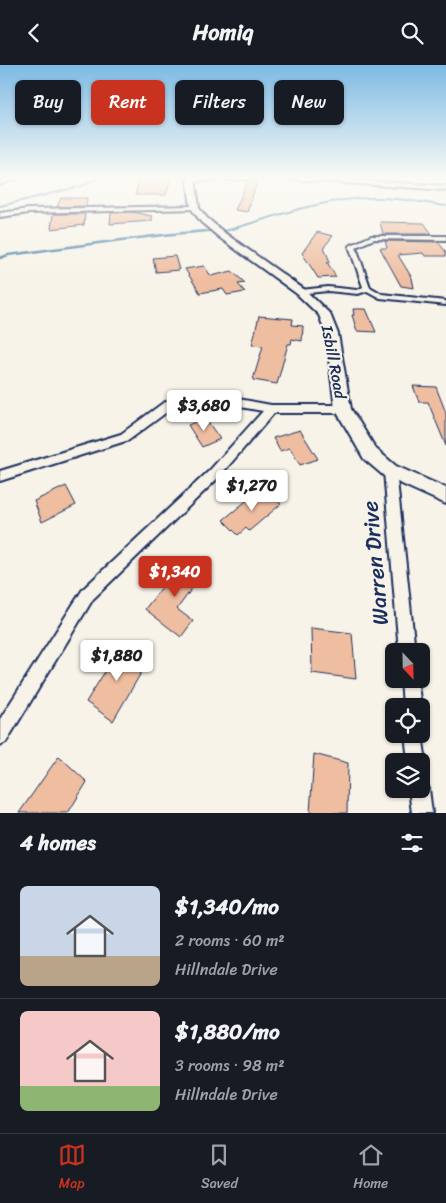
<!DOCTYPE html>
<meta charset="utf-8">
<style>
:root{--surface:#171b24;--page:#242831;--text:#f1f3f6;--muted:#9ea1a6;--line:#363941;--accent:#c8321e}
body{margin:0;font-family:Sriracha,sans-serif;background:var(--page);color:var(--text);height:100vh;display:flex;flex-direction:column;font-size:19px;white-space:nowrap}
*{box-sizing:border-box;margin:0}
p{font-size:16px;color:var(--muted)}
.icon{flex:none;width:28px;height:28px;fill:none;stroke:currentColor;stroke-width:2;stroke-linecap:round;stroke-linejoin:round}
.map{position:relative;height:748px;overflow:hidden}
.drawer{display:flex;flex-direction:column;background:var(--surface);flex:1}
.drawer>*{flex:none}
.hud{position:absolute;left:15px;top:15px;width:416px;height:45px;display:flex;gap:10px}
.needle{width:32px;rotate:158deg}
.tools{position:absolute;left:385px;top:578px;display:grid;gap:10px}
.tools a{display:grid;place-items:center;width:45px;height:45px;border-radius:8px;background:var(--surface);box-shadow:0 1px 4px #0004;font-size:25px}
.price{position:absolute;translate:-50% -42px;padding:0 11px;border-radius:5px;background:#fff;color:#222;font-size:16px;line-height:32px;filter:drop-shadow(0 1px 2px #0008)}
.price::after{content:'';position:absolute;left:50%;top:30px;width:15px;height:11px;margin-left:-8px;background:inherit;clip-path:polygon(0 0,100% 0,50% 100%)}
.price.selected{background:var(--accent);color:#fff}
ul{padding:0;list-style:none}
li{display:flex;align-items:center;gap:15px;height:125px;padding:0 20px}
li+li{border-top:1px solid var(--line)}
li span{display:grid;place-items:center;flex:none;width:140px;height:100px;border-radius:8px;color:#555}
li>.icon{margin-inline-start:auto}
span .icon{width:60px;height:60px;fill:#fffc;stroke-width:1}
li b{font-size:21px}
h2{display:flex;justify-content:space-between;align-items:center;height:60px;padding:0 20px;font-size:21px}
.tag{padding:0 18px;border-radius:8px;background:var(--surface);box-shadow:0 1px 4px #0004;font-size:18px;line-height:45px}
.tag.selected{background:var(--accent);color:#fff}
header{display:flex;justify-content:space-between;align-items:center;height:65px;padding:0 20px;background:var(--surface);font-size:22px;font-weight:700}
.tab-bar{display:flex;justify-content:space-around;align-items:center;height:70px;border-top:1px solid var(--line);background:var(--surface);font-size:14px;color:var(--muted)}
.tab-bar a{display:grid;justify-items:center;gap:2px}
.tab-bar .selected{color:var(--accent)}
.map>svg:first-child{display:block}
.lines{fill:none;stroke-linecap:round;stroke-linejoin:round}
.stream-far1{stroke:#58a;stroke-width:2}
.stream{stroke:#58a;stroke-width:2.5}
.building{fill:#efbda0;stroke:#1b2f5e}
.street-casing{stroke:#1b2f5e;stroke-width:4}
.secondary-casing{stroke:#1b2f5e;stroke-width:4}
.street{fill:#f7f3e8;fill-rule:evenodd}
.secondary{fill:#f7f3e8;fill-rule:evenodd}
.labels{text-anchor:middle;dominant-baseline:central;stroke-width:4.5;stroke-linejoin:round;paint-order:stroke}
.far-street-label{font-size:16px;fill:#1b2f5e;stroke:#f7f3e8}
.near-street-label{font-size:22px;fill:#1b2f5e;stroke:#f7f3e8}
</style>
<header><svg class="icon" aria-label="back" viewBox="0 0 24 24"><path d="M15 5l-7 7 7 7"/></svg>Homiq<svg class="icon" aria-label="search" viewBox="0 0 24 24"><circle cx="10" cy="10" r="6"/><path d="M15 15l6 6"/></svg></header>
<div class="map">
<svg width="446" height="748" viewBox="0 0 446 748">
<rect width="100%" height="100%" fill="#f7f3e8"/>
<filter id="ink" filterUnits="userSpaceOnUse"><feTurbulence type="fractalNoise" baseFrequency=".02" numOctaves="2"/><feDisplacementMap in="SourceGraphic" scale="10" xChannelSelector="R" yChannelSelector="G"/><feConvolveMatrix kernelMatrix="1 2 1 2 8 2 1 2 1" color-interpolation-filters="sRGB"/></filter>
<g filter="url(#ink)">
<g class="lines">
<path class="stream-far1" d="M 0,141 L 82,121 L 99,112
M 225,166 C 271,153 318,135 366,133 C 393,132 420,137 446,141
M 186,168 L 210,166"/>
<path class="stream" d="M 0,193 L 8,190 C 74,182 139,171 205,166"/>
</g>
<path class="building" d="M 140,112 L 171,112 L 166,130 L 135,130 Z
M 258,115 L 247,147 L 235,145 L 248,116 Z
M 61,133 L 87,133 L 86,141 L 57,142 Z
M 131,147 L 152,151 L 152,156 L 110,159 L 111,148 Z
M 53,149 L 85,149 L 84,160 L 51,164 Z
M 380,157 L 424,158 L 432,169 L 383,169 Z
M 317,167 L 333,171 L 324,182 L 330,197 L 327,197 L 336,212 L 318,213 L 302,188 Z
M 385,176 L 438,177 L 446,187 L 446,191 L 425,191 L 423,188 L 398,190 L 412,213 L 414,223 L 401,221 L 380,183 L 387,183 Z
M 175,191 L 179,205 L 156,207 L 153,193 Z
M 204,201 L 211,211 L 232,206 L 245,218 L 238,219 L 245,227 L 227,230 L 223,224 L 200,228 L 185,204 Z
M 353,244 L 366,244 L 376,267 L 357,266 L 352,250 L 354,250 Z
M 259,251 L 293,254 L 292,260 L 303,261 L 302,276 L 292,274 L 291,279 L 288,279 L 277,319 L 253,315 L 263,281 L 252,280 Z
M 413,321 L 436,322 L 446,348 L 446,381 L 428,337 L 419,337 Z
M 205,353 L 220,374 L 202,382 L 188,360 Z
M 300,365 L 318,394 L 300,400 L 290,383 L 280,386 L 273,373 Z
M 66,421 L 76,440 L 42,457 L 34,436 Z
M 262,423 L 281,439 L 249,466 L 246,463 L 238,470 L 223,455 Z
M 185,493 L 204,507 L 177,544 L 193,556 L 181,572 L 145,544 Z
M 311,563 L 352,568 L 356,614 L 312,608 Z
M 122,579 L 148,596 L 113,656 L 86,637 Z
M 314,689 L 348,698 L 347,748 L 310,748 Z
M 59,691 L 87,717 L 68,748 L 19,748 Z"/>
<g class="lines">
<defs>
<path id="street" d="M 12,112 L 20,112 L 0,120 L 0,116 Z
M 302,112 L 446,121 L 446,125 L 275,113 L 191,116 L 188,114 L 203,112 Z
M 195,141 L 197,144 L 29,148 L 0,152 L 0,148 L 29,144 Z
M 371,171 L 446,171 L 446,175 L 374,174 L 356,182 L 370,222 L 382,229 L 446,236 L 446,240 L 380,233 L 367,226 L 358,229 L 328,226 L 298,229 L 297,227 L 301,225 L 328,222 L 357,225 L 363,222 L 349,181 Z
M 189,330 L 222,331 L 271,340 L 343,340 L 348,344 L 343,348 L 274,348 L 218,413 L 93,534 L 6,677 L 0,680 L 0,654 L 83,524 L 210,405 L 263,346 L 222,339 L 189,338 L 171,344 L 129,375 L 0,416 L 0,406 L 121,369 L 163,338 Z
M 390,401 L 394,403 L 396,406 L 415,586 L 399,586 L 384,406 L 386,403 Z
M 401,614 L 417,614 L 421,641 L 403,641 Z
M 421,664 L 426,696 L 424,703 L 421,704 L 421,696 L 408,696 L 405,669 L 421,669 Z
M 421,715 L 426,717 L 429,724 L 432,748 L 412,748 L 409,724 L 421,724 Z"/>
<path id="secondary" d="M 187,112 L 195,112 L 199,143 L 207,153 L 226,169 L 305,225 L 330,249 L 338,269 L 351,344 L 376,384 L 396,401 L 446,423 L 446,439 L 384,411 L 364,394 L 335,344 L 326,269 L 319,250 L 297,229 L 220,173 L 201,157 L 191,143 Z"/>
</defs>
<use href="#street" class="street-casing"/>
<use href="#secondary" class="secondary-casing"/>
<use href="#street" class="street"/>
<use href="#secondary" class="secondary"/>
</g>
</g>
<linearGradient id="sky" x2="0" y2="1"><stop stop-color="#7dbae4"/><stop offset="0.52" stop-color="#fbfaf5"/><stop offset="1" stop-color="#fbfaf5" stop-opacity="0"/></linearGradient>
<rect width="446" height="217" fill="url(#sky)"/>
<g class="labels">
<g class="far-street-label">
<text transform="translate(334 297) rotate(79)">Isbill Road</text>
</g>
<g class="near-street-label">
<text transform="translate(375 498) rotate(-95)">Warren Drive</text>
</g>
</g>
</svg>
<div class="tools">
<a><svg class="needle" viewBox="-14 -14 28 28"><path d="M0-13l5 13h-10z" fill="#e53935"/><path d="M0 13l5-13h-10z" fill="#9ea1a6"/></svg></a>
<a><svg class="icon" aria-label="locate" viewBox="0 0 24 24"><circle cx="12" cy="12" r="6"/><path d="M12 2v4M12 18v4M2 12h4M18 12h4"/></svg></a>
<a><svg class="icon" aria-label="layers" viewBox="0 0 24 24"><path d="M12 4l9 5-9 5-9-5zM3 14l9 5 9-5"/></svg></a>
</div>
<b class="price" style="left:204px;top:367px">$3,680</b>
<b class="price" style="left:252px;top:447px">$1,270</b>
<b class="price selected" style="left:175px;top:533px">$1,340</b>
<b class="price" style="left:117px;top:617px">$1,880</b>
<div class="hud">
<a class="tag">Buy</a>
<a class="tag selected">Rent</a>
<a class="tag">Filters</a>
<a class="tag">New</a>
</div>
</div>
<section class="drawer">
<h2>4 homes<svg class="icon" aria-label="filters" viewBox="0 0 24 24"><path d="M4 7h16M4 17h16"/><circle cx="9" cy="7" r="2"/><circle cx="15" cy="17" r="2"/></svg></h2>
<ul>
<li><span style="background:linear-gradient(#c9d6e8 70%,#b9a48a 0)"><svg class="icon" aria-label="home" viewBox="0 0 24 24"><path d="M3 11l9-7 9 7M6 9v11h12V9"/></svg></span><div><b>$1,340/mo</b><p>2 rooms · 60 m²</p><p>Hillndale Drive</p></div></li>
<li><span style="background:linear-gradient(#f6c9c9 75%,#8fb573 0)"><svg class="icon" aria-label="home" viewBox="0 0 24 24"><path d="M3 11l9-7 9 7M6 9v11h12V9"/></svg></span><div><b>$1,880/mo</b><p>3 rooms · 98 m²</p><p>Hillndale Drive</p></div></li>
</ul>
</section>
<nav class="tab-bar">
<a class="selected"><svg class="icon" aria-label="map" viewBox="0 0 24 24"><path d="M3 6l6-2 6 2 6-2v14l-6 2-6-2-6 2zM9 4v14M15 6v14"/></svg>Map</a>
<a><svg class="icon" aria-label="saved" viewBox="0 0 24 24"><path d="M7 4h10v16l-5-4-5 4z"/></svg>Saved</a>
<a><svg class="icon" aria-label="home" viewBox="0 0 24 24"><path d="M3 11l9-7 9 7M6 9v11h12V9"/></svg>Home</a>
</nav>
